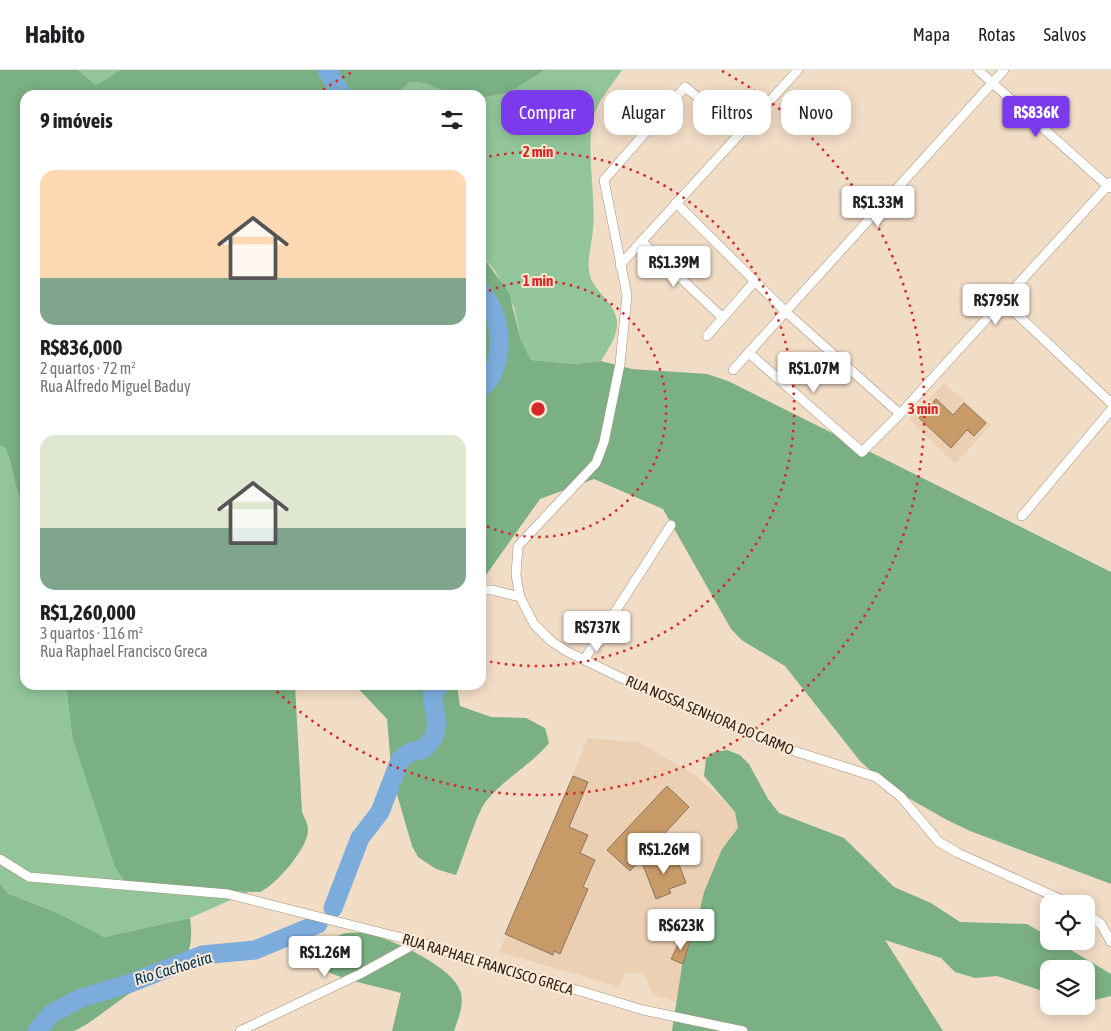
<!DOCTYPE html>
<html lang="pt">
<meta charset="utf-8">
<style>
:root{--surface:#fff;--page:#f2f2f2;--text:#202124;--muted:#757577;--line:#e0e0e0;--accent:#7c3aed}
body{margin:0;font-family:"Asap Condensed",sans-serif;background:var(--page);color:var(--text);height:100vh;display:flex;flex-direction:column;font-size:19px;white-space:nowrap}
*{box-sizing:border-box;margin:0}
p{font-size:16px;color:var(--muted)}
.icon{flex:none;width:28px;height:28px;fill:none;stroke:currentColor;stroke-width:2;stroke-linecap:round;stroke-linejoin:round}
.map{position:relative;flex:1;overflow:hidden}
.panel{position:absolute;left:20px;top:20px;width:466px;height:600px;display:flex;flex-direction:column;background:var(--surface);border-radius:15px;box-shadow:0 2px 12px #0003}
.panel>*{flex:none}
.guide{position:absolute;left:501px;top:20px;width:475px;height:45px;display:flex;gap:10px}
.buttons{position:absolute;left:1040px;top:825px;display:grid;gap:10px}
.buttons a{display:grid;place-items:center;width:55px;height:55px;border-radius:10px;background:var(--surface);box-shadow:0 2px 12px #0003;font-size:25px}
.price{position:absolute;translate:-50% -42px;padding:0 11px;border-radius:5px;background:#fff;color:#222;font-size:16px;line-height:32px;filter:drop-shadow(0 1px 2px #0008)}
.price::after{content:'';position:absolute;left:50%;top:30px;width:15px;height:11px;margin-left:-8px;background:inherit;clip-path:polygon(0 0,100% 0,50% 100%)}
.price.on{background:var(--accent);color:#fff}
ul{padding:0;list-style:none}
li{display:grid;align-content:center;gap:10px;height:265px;padding:0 20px}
li span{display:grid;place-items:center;height:155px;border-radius:15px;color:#555}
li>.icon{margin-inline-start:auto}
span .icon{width:90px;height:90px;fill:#fffc;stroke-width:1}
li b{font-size:21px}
h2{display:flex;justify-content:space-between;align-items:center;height:60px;padding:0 20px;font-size:21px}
.chip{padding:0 18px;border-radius:15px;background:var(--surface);box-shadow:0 2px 12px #0003;font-size:18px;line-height:45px}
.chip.on{background:var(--accent);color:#fff}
header{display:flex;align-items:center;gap:30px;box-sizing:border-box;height:70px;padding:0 25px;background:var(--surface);border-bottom:1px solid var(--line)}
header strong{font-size:24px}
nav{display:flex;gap:28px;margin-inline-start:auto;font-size:18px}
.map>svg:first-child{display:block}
.built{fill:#ebd0b4}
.green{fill:#92c69a}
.forest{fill:#7ab084}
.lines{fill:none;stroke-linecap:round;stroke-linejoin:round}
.river{stroke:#7cacdb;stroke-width:19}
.building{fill:#c89a68;stroke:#887561}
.street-casing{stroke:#a4907c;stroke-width:10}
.street{stroke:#fff;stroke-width:9}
.ring{fill:none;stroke:#d62828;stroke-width:2.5;stroke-dasharray:2.5 5}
.labels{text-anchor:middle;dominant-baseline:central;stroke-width:4;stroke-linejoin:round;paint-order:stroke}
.street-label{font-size:15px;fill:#2d251d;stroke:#fee9d3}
.water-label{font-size:16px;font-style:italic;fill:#003560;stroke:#fee9d3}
.centre{fill:#d62828;stroke:#fee9d3;stroke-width:2.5}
.ring-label{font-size:15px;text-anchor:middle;font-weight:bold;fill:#d62828;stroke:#fee9d3;stroke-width:4;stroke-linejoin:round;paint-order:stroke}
</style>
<header>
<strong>Habito</strong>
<nav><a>Mapa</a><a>Rotas</a><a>Salvos</a></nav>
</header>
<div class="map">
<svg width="1111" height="961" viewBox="0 0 1111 961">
<rect width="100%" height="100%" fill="#f1dcc6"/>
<path class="built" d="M 944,313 L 991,355 L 955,394 L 909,349 Z
M 588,668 L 638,672 L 697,706 L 735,742 L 738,758 L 722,779 L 704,822 L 697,852 L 682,896 L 677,932 L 653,925 L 643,902 L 624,904 L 620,917 L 499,882 Z"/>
<path class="green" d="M 78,0 L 120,0 L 96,15 Z
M 545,0 L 622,0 C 612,15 597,31 593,49 C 586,85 596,123 593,159 C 592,174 586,191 590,205 C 592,214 598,220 604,227 C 626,252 617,265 601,291 L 575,294 L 531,290 L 521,270 L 514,237 L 495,201 L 481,184 L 481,28 L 508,23 Z
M 410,12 L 424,13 L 454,25 L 395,25 Z
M 0,376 L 5,377 C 14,398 15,422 25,442 L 25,615 L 66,615 L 72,666 L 175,821 L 249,822 L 190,848 L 104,867 L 58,843 L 9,824 L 0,814 Z"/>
<path class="forest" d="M 0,0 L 78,0 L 96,15 L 120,0 L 545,0 L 508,23 L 481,28 L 481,25 L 454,25 L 424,13 L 410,12 L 395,25 L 25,25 L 25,442 C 15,422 14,398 5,377 L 0,376 Z
M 481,184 L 509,223 L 521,270 L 531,290 L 575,294 L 601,291 L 632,299 L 707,304 L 728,311 L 1111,502 L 1111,814 L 970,761 L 947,750 L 889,717 L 860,691 L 785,596 L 743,571 L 731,559 L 663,439 L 594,409 L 540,429 L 481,512 Z
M 66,615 L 295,615 L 302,742 C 304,747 309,756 308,761 C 307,779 276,815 260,822 L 138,819 L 124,810 L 115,797 L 72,666 Z
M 355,615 L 457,615 L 460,636 L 491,647 L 526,648 L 545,658 L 549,673 C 531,695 505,708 487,730 C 477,741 463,789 456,805 L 436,799 L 418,787 L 412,776 L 392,707 L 387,649 Z
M 727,680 L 740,685 L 749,694 L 768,729 L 779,743 L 844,768 L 894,817 L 931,833 L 960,852 L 1027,854 L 1049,867 L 1049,871 L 1056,871 L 1111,904 L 1111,926 L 1086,932 L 1086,899 L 1049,899 L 1049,923 L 997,906 L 975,908 L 955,902 L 941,888 L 885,870 L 943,961 L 672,961 L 682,896 L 697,852 L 704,822 L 722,779 L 738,758 L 735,742 L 704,706 L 706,688 L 714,682 Z
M 0,814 L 9,824 L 58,843 L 104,867 L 190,848 C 192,861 192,878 185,889 C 173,909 152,910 134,921 C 119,929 86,958 73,961 C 59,961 17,961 0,961 Z
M 346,863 C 352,863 359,862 365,863 C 390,868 455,897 461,923 C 464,936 458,949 454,961 L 392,961 L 401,923 C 388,919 330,907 324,899 C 321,895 320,889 322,884 C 325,871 333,867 346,863 Z"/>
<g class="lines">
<path class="river" d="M 327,0 L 342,25
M 481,222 C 503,243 507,298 481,318
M 333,838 L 360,768 L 380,742 L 400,690 L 410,682 L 424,679 L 434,667 L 437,653 L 432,626 L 440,615
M 37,961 L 51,944 L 81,928 L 128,914 L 202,885 L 255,880 L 318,854"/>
</g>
<path class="building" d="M 936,329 L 953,345 L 964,333 L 986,353 L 974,366 L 967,360 L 951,378 L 919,348 Z
M 573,706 L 588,712 L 569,757 L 588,765 L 580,783 L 595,790 L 583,817 L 588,819 L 560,884 L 554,881 L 553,885 L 505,864 Z
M 667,716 L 689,737 L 630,801 L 607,780 Z
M 675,784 L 686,813 L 669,819 L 671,823 L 656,829 L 643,795 Z
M 682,867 L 690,871 L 683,894 L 671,889 Z"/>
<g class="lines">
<defs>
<path id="street" d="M 978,0 L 1110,118
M 742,62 L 685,17 L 604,110 L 627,225 L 620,294 L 604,372 L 596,393 L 518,476 L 516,505 L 520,527 L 534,554 L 551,571 L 566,581 L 638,616 L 775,675 L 876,707 L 901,727 L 939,772 L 958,783 L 1071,834
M 676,133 L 786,242 L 900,344
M 641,171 L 723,248
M 620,195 L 798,0
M 1003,231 L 1111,333
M 707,266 L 755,211
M 750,284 L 862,382 L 900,344 L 1111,112
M 733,300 L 1004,0
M 1022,446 L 1111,340
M 481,520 L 492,520 L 520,527
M 584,590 L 671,455
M 0,789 L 29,807 L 228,824 L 418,872 L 643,940 L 743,961
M 1086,843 L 1101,854 L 1111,872
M 240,961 L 360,904 L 418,872"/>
</defs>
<use href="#street" class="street-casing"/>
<use href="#street" class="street"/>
</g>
<g class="ring">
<path d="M482 224A128 128 0 1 1 482 454"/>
<path d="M482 88A257 257 0 1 1 482 590"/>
<path d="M317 24A385 385 0 0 1 354 1M722 1A385 385 0 1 1 271 616"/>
</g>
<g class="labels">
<g class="street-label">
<text transform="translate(710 645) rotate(23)">RUA NOSSA SENHORA DO CARMO</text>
<text transform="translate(488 894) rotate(17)">RUA RAPHAEL FRANCISCO GRECA</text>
</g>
<g class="water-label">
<text transform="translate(173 898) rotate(-17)">Rio Cachoeira</text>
</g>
</g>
<circle cx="538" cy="339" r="8" class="centre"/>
<g class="ring-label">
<text x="538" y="87">2 min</text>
<text x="538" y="216">1 min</text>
<text x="923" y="344">3 min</text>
</g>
</svg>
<div class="buttons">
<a><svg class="icon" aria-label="locate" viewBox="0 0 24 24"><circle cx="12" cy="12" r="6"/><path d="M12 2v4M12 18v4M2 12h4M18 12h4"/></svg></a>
<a><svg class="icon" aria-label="layers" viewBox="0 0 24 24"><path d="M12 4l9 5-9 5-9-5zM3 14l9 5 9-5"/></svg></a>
</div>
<b class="price on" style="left:1036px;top:68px">R$836K</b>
<b class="price" style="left:878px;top:158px">R$1.33M</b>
<b class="price" style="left:674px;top:218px">R$1.39M</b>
<b class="price" style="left:996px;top:256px">R$795K</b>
<b class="price" style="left:814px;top:324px">R$1.07M</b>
<b class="price" style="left:597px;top:583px">R$737K</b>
<b class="price" style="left:664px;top:805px">R$1.26M</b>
<b class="price" style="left:681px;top:881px">R$623K</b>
<b class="price" style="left:325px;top:908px">R$1.26M</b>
<div class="guide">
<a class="chip on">Comprar</a>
<a class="chip">Alugar</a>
<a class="chip">Filtros</a>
<a class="chip">Novo</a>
</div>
<section class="panel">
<h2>9 imóveis<svg class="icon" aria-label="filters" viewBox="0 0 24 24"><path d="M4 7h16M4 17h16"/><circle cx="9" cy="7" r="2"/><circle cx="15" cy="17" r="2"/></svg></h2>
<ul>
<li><span style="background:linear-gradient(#ffd9b3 70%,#7fa58c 0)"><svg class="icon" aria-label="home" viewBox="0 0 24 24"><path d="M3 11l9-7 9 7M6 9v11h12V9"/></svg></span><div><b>R$836,000</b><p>2 quartos · 72 m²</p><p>Rua Alfredo Miguel Baduy</p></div></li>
<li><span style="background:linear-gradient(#dfe7d0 60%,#7fa58c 0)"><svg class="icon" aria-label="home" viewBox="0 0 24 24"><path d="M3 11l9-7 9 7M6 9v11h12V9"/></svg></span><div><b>R$1,260,000</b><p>3 quartos · 116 m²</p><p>Rua Raphael Francisco Greca</p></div></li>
</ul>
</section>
</div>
